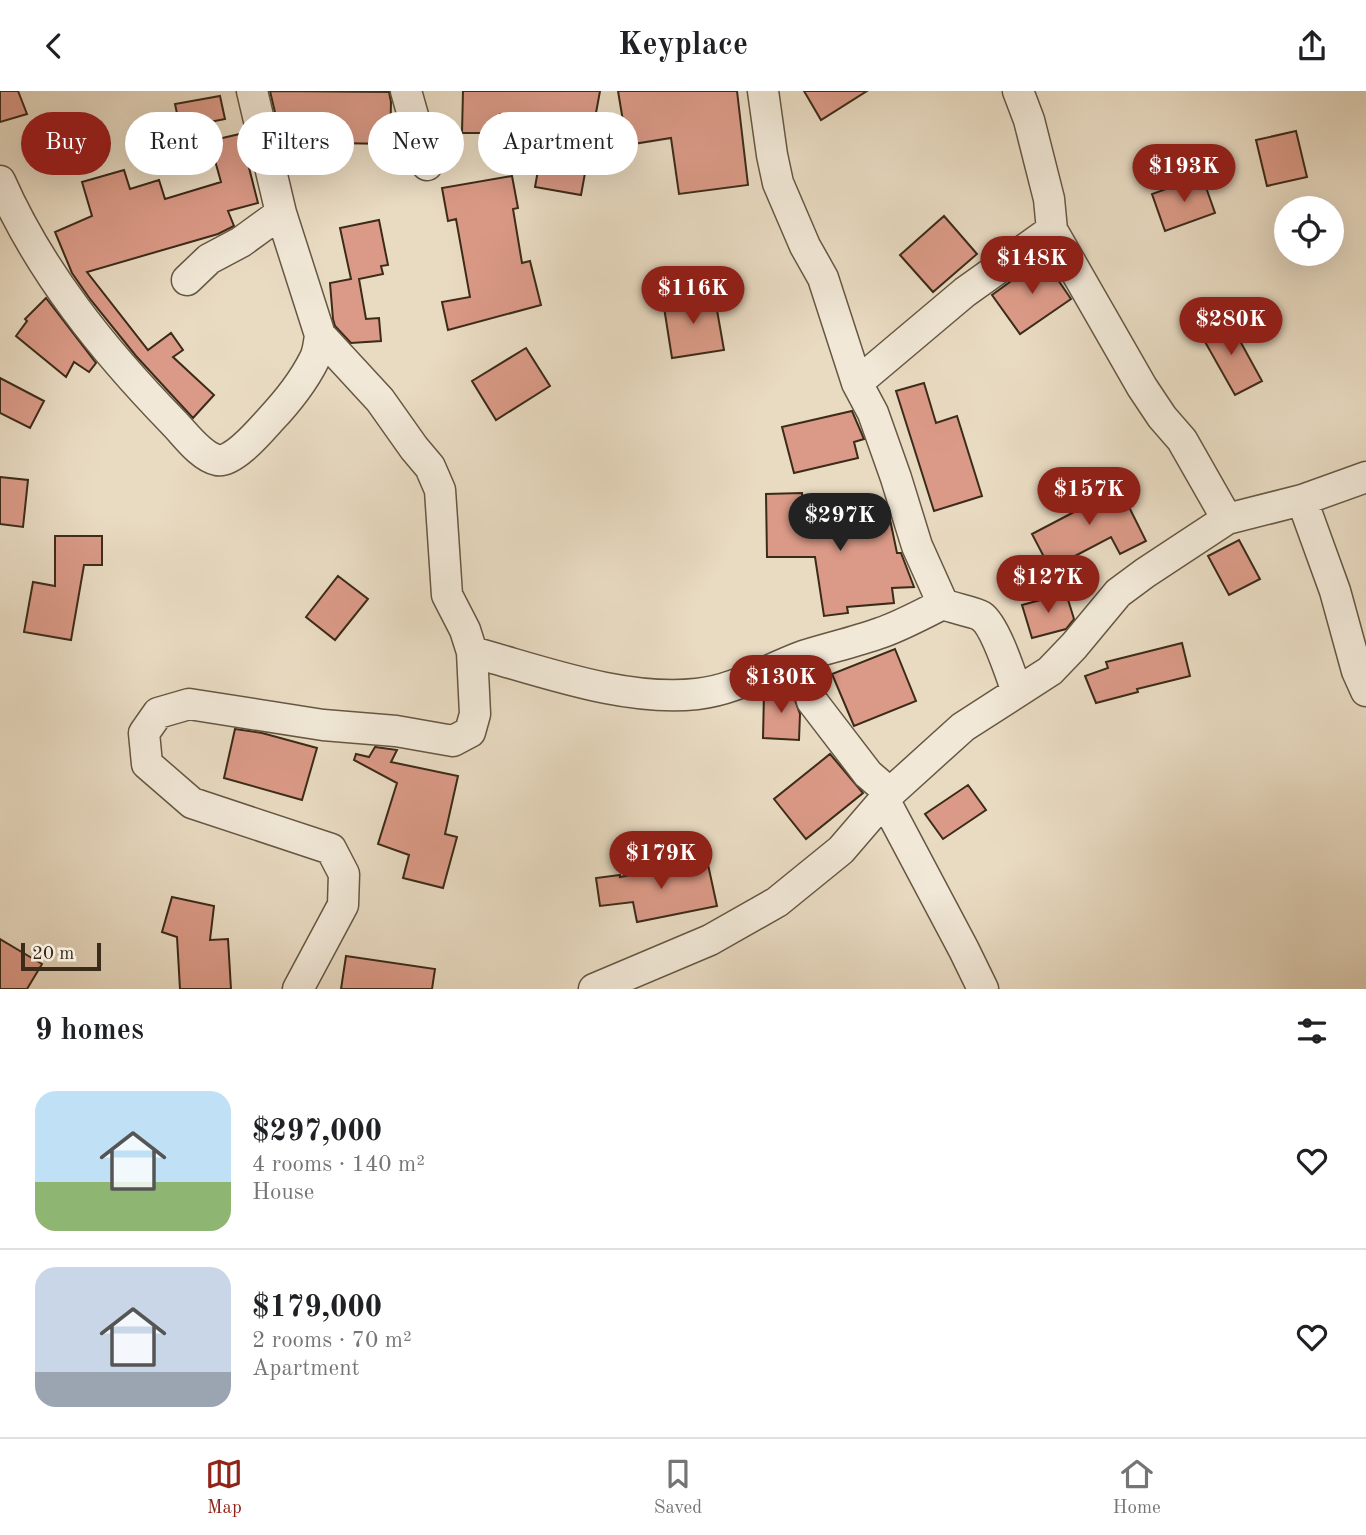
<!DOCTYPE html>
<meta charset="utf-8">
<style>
:root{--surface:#fff;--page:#f6f6f6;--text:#202124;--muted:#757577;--line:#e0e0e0;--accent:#8f2418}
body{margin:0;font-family:"Old Standard TT",serif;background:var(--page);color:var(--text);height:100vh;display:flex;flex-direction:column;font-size:26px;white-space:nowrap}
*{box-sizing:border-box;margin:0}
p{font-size:23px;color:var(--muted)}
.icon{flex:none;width:38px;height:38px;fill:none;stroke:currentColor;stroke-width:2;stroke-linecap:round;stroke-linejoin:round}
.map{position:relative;height:898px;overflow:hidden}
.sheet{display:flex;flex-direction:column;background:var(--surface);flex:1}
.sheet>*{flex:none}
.hud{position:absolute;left:21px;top:21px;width:700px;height:63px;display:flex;gap:14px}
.controls{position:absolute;left:1274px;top:105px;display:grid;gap:14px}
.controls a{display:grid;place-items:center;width:70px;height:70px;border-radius:50%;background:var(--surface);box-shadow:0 7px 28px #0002;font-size:35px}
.scale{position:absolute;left:21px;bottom:18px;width:80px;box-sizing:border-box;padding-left:7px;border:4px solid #3b2b19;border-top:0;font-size:19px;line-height:24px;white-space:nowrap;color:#3b2b19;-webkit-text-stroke:5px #f1e8d7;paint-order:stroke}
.price{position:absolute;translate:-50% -60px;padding:0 16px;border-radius:24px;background:var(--accent);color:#fff;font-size:23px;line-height:46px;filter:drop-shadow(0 2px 4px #0008)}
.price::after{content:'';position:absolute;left:50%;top:42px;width:21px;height:16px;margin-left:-10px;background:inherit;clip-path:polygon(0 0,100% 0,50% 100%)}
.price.active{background:#222;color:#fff}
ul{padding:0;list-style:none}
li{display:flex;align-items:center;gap:21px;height:175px;padding:0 35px}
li+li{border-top:2px solid var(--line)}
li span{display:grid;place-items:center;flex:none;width:196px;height:140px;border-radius:21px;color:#555}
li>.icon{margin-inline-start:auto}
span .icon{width:84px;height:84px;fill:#fffc;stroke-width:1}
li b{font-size:30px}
h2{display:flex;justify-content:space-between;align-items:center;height:84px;padding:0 35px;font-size:30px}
.chip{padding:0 24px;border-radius:32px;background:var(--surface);box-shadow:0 7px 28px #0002;font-size:24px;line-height:63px}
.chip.active{background:var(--accent);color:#fff}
header{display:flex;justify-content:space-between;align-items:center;height:91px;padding:0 35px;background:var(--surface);font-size:32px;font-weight:600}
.dock{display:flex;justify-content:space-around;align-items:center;height:98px;border-top:2px solid var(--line);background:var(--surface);font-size:19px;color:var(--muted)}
.dock a{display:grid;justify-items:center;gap:4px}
.dock .active{color:var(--accent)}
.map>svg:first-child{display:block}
.building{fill:#db9a87;stroke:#3b2b19;stroke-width:2}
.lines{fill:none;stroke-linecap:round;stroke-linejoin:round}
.minor-casing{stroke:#665743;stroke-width:33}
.minor{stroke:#f1e8d7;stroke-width:30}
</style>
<header><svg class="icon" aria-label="back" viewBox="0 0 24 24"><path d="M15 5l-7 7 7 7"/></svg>Keyplace<svg class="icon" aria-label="share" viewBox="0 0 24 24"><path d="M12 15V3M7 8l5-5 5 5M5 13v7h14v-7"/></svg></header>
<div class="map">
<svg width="1366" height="898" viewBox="0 0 1366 898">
<rect width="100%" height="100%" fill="#e9dbc2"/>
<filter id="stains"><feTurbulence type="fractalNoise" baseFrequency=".00286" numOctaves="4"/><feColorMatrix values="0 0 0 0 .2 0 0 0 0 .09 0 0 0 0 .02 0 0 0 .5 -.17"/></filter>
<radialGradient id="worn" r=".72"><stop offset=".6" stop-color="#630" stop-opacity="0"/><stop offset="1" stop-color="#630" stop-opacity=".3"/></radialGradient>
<path class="building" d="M 0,0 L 18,0 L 27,23 L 0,31 Z
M 270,0 L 389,1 L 391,11 L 390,53 L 335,52 L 335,48 L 283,56 Z
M 463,0 L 600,0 L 581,104 L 535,96 L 548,24 L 500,23 L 500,42 L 462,42 Z
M 618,0 L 737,0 L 748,94 L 679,103 L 671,47 L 627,54 Z
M 804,0 L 867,0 L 821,29 Z
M 220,5 L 225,28 L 180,37 L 175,13 Z
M 1296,40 L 1307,86 L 1267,95 L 1256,49 Z
M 244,42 L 248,61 L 245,61 L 258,112 L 228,120 L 234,135 L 218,143 L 87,181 L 148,259 L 171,242 L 183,259 L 173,266 L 214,304 L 193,327 L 136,265 L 90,208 L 72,182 L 55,141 L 92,125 L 82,91 L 124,79 L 130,98 L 159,89 L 165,108 L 221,91 L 214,66 L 208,66 L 205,51 Z
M 512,85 L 518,117 L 513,118 L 522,172 L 530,170 L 541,214 L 448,239 L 442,211 L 470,206 L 456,128 L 448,130 L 442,97 Z
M 1202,85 L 1215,122 L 1165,140 L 1152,103 Z
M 944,125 L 977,163 L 933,201 L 900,164 Z
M 379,129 L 388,174 L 381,175 L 383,183 L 359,188 L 366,228 L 379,227 L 381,250 L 351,252 L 335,235 L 333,228 L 330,192 L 351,188 L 340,137 Z
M 1043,167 L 1071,208 L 1020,243 L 992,204 Z
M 714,202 L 724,259 L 672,267 L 663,210 Z
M 46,207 L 96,272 L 89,281 L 74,271 L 66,286 L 16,245 L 27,230 L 25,228 Z
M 1228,228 L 1262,290 L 1235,304 L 1200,242 Z
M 526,257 L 550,295 L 496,329 L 472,290 Z
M 0,287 L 44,310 L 30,337 L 0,322 Z
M 924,292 L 936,332 L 957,325 L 982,405 L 934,420 L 896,300 Z
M 852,320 L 864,348 L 854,351 L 858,367 L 794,382 L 782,336 Z
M 1112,382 L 1146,450 L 1120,463 L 1111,446 L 1073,466 L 1080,479 L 1057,491 L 1032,443 L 1076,420 L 1068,404 Z
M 0,386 L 28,389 L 23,436 L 0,433 Z
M 802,402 L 803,434 L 888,419 L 897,462 L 901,462 L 914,496 L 892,497 L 894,512 L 847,516 L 848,522 L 824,525 L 815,466 L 767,466 L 766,403 Z
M 55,445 L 102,445 L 102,474 L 84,474 L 71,549 L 24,541 L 33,491 L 55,495 Z
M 1239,449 L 1260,488 L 1229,504 L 1208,465 Z
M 338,485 L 368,508 L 335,549 L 306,526 Z
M 1066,502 L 1074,528 L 1066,538 L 1032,547 L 1022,514 Z
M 1182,552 L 1190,585 L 1137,598 L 1138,601 L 1096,612 L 1085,585 L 1108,577 L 1106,571 Z
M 895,558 L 916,610 L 854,635 L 832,583 Z
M 772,597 L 791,598 L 800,623 L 799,649 L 763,647 L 764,601 Z
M 235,638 L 262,642 L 317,657 L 302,709 L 224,687 Z
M 375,656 L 397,659 L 391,671 L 458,685 L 445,743 L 457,746 L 443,797 L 403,787 L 409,764 L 378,753 L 397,692 L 354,669 L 356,663 L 369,666 Z
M 830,663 L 863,702 L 806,748 L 774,708 Z
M 968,694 L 986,719 L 943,748 L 925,723 Z
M 707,769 L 717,815 L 637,831 L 633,811 L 600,815 L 596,787 L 620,784 L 620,786 Z
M 172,806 L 214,815 L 210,849 L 228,848 L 231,898 L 180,898 L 177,846 L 162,841 Z
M 0,848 L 42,873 L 27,898 L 0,898 Z
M 346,865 L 435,878 L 432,898 L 341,898 Z"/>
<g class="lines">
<defs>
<path id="minor" d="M 252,0 L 281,122 L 320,244 L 380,309 L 414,357 L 430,376 L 440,399 L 447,504 L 465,539 L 472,561 L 475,623 L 470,641 L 453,650 L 396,640 L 323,634 L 189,613 L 158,622 L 144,642 L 147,673 L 192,712 L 331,758 L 344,783 L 343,814 L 298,898
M 406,0 L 427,74
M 763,0 L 772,64 L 778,92 L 805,155 L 823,187 L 857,292 L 873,322 L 896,387 L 917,455 L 943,513 C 952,517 975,521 981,525 C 995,534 1011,584 1017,601
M 1018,0 L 1029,29 L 1049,108 L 1052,139 L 1142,296 L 1162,326 L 1182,349 L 1227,428
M 0,90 C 40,181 104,260 173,331 C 185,343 200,365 217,369 C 232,373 260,340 270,329 C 286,312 303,291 314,269 C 318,262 319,252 320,244
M 187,189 L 209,168 L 241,151 L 281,122
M 857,292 L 965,201 L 1052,139
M 1302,409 L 1335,500 L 1357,580 L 1366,600
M 472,561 C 542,580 624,611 697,603 C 736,599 767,578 803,565 C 828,557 855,551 880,542 C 901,535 922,523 943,513
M 801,566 L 812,610 L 868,683 L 890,702
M 885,710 L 964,859 L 983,898
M 594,898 L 710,849 L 777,811 L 841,759 L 890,702 L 963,636 L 1050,580 L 1074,555 L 1118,502 L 1145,482 L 1227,428 L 1302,409 L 1366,386"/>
</defs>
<use href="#minor" class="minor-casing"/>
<use href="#minor" class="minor"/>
</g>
<rect width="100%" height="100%" filter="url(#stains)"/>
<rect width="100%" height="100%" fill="url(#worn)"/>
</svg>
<div class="controls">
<a><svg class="icon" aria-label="locate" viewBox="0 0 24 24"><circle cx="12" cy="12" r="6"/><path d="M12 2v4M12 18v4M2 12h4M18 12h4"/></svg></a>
</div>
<div class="scale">20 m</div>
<b class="price" style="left:1184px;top:113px">$193K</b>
<b class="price" style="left:1032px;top:205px">$148K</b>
<b class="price" style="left:693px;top:235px">$116K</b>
<b class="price" style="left:1231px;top:266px">$280K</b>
<b class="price" style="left:1089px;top:436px">$157K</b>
<b class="price active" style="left:840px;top:462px">$297K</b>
<b class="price" style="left:1048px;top:524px">$127K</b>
<b class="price" style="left:781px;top:624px">$130K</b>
<b class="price" style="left:661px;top:800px">$179K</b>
<div class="hud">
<a class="chip active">Buy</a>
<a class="chip">Rent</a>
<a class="chip">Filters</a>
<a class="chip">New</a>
<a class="chip">Apartment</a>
</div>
</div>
<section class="sheet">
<h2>9 homes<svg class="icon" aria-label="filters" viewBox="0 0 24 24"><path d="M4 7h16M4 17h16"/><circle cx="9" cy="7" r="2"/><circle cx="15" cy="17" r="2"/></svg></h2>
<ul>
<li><span style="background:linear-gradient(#bfe0f5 65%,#8fb573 0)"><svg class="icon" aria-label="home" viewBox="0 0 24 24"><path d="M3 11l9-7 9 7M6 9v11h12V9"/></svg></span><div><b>$297,000</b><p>4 rooms · 140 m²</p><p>House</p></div><svg class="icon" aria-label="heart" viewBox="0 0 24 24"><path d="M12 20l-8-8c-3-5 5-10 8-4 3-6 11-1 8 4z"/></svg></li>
<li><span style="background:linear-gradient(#c9d6e8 75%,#9aa5b1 0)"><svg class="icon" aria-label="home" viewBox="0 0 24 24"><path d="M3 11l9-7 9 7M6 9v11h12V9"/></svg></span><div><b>$179,000</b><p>2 rooms · 70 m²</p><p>Apartment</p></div><svg class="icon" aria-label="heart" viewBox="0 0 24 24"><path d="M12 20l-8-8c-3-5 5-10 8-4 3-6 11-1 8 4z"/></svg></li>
</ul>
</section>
<nav class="dock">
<a class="active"><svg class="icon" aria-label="map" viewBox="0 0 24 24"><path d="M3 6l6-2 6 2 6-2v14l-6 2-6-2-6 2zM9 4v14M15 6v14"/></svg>Map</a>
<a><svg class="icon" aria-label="saved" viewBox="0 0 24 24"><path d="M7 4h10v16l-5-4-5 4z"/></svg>Saved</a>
<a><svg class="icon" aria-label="home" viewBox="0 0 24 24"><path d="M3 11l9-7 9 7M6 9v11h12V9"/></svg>Home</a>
</nav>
